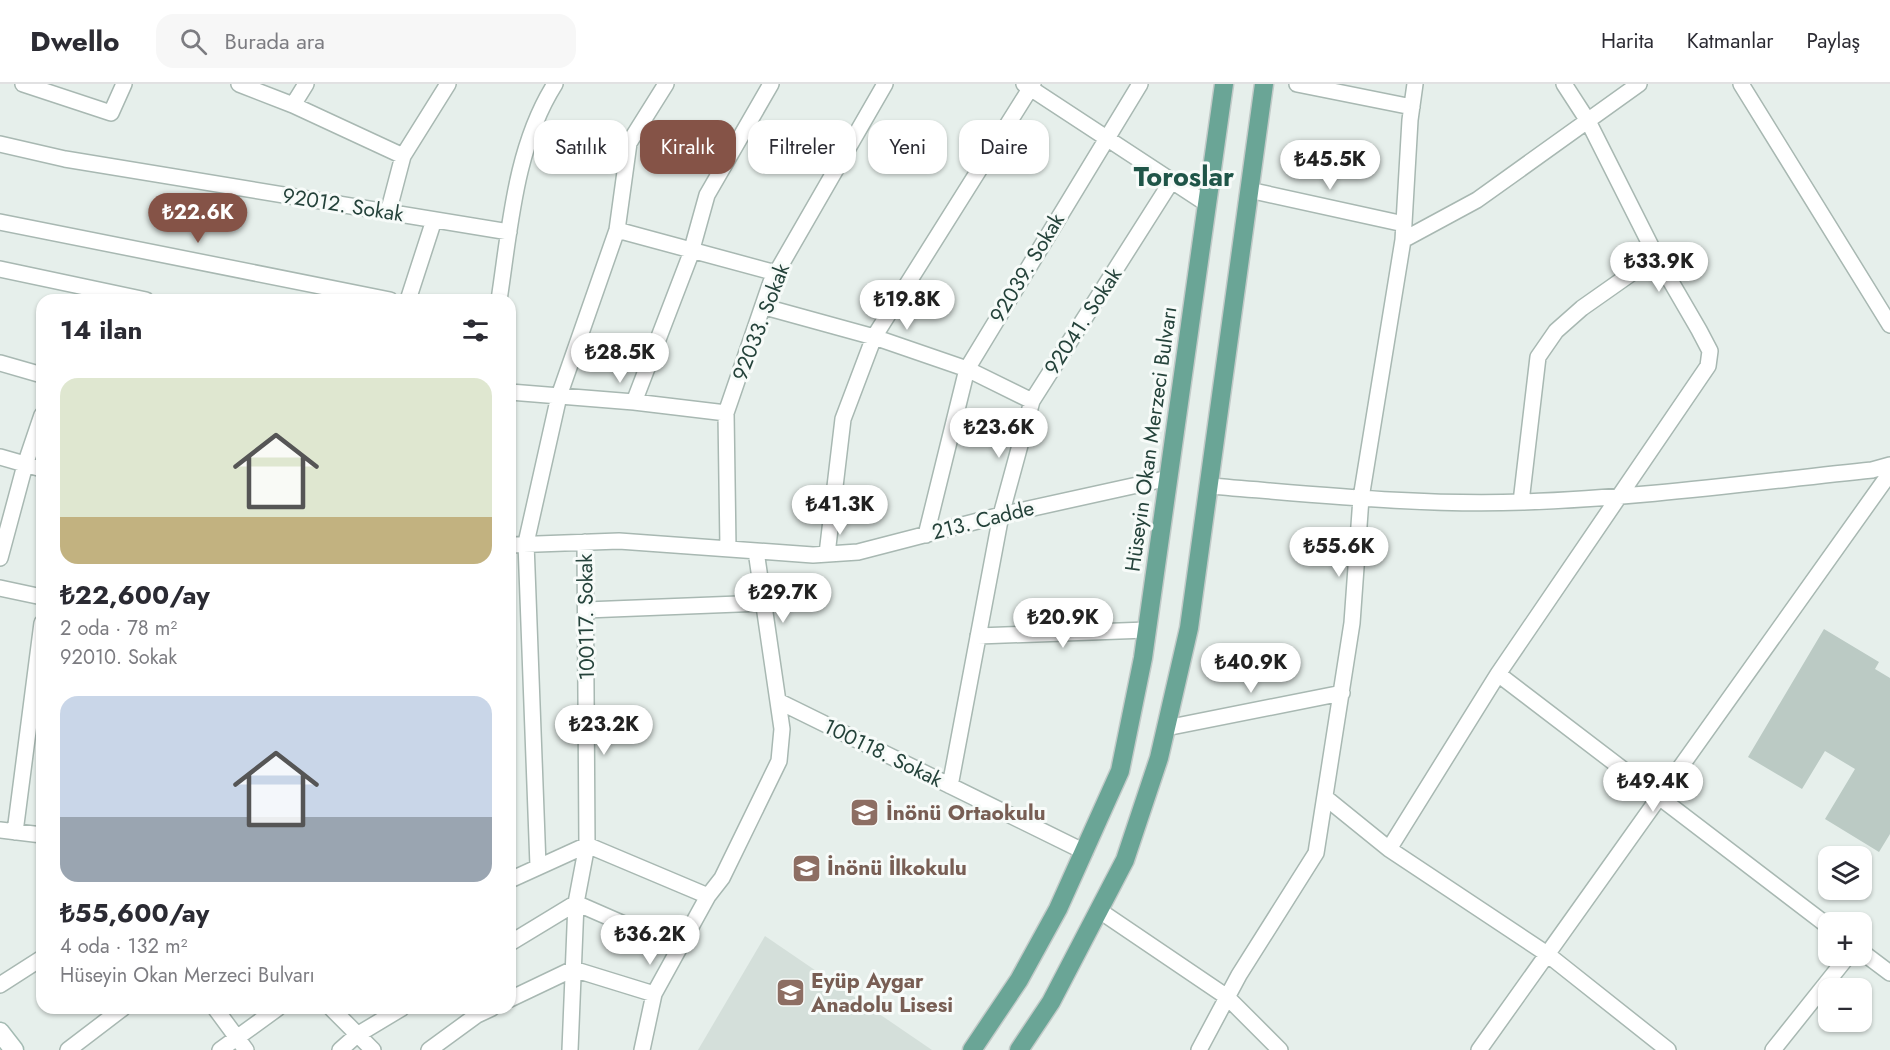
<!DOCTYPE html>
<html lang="tr">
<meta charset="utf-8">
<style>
:root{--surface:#fff;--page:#f7f7f7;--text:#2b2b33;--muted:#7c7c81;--line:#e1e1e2;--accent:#855347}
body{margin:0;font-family:Jost,sans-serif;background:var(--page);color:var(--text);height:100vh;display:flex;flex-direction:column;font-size:22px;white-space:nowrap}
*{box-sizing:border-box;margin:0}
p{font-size:20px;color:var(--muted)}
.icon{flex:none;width:33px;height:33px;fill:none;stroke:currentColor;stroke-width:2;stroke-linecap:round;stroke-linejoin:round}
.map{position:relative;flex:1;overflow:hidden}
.details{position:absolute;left:36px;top:210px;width:480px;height:720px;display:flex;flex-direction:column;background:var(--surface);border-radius:18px;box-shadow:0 2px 4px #0004}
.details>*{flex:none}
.banner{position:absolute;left:534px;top:36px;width:570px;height:54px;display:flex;gap:12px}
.controls{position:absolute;left:1818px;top:762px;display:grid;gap:12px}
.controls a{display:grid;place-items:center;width:54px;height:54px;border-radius:12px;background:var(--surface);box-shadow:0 2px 4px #0004;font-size:30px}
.price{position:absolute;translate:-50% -51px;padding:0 14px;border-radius:21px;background:#fff;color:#222;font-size:20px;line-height:39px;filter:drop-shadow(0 2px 3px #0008)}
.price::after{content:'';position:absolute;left:50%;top:36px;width:18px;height:14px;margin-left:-9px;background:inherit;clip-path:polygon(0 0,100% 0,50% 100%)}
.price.current{background:var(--accent);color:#fff}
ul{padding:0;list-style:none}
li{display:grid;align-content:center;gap:12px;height:318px;padding:0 24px}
li span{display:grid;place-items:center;height:186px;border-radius:18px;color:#555}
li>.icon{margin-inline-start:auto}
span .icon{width:108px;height:108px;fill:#fffc;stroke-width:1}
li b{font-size:26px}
h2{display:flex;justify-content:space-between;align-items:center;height:72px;padding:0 24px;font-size:26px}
.chip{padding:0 21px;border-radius:18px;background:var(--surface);box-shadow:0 2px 4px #0004;font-size:21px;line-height:54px}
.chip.current{background:var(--accent);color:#fff}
header{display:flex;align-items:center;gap:36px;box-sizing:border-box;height:84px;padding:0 30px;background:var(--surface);border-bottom:2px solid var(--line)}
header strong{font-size:28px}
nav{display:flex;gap:33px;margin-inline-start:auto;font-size:21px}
.search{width:420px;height:54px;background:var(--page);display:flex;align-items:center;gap:15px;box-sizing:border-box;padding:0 21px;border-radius:18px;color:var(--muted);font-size:22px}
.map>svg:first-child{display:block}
.built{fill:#d4dfda}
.building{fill:#bbcac4}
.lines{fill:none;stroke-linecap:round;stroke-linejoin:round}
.street-casing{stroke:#a8b8b2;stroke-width:18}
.secondary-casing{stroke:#a4bbb3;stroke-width:21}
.primary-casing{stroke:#c2cac8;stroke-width:21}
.street{stroke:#fff;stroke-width:15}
.secondary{stroke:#fff;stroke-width:18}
.primary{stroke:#6aa596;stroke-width:18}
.labels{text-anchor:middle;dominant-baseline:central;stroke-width:6;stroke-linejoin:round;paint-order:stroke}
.street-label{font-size:21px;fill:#24423a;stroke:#f7fbf9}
.education-label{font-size:21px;font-weight:bold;fill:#785e54;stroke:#f7fbf9;text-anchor:start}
.district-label{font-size:27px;font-weight:bold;fill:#1f5548;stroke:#f7fbf9}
</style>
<header>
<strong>Dwello</strong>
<div class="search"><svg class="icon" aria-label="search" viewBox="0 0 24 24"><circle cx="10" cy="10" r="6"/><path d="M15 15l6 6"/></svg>Burada ara</div>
<nav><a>Harita</a><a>Katmanlar</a><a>Paylaş</a></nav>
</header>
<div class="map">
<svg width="1890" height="966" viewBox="0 0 1890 966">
<rect width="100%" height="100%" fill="#e6efeb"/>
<path class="built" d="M 765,852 L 932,966 L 698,966 Z"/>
<path class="building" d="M 1824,545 L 1879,578 L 1875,585 L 1890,594 L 1890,750 L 1879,768 L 1825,735 L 1855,685 L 1825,667 L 1802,705 L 1748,673 Z"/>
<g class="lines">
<defs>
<path id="street" d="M 23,0 L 111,29 L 124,0
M 239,0 L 293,21 L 403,72
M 1024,0 L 1207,120
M 1297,0 L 1412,23
M 1741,0 L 1890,241
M 293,21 L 306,0
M 0,60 L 65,75 L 509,148
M 1249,106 L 1404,140
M 388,129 L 403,72 L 448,0
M 0,138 L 390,216
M 617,146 L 776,189
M 1403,156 L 1477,116 L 1639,0
M 0,185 L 146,216
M 408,216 L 434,136
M 499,216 C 510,144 515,63 555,0
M 765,223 L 874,253 L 967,285 L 1032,317
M 0,279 L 42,291
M 510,308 L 634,318 L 726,329
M 634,318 L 690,172 L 707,111 L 771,0
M 0,373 L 42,385
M 1210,402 C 1312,410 1421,422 1523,418 C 1640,414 1756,398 1872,386 L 1890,381
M 1521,418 L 1538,273 L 1556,247 L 1582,224 L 1656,172
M 926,451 L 967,285 L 1140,0
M 510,461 L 619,457 L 813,471 L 858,468 L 1001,431 L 1169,394
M 728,464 L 726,329 L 771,198 L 885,0
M 827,470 L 843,335 L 874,253 L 1033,0
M 0,474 L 25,381 L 42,331
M 0,504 L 42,513
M 586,526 L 764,519
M 978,552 L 1147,546
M 1498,590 L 1828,842
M 778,617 L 1085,768
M 1166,644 L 1342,609
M 950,702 L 1001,431 L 1032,317 L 1171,98
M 1326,714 L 1389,765 L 1547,870 L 1668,966
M 0,746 L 42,751
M 15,748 L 42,539
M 1389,765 L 1498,590 L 1708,282 L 1710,267 L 1699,246 L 1656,172 L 1588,37 L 1564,0
M 538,782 L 526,459 L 559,312 L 617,146 L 629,59 L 666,0
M 510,796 L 587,761 L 708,812
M 1100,827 L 1227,913 L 1280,966
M 510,859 L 576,819 L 679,864
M 1862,868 L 1890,889
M 0,901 L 42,874
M 510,915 L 573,885 L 654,910
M 215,924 L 246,966
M 331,924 L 373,966
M 68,966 L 123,924
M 220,966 L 278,924
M 340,966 L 357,951 L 402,924
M 429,966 L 477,931 L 492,924
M 570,966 L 576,819 L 587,761 L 585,458
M 642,966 L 654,910 L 708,812 L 722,794 L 779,677 L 782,645 L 756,467
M 1199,966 L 1239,891 L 1316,769 L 1352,539 L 1361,414 L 1403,156 L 1410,36 L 1415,0
M 1479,966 L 1890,389
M 1773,966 L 1848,872"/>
<path id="secondary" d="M 0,948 L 14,966"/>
<path id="primary" d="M 972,966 L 1019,896 L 1058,825 L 1120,687 L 1143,574 L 1224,0
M 1019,966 L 1051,918 L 1125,776 L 1159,674 L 1189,544 L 1264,0"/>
</defs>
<use href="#street" class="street-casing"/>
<use href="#secondary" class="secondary-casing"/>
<use href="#primary" class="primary-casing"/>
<use href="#street" class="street"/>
<use href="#secondary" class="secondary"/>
<use href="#primary" class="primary"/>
</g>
<defs>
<symbol id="school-square" viewBox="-11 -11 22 22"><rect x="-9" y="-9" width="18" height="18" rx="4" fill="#8d6e63" stroke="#f7fbf9"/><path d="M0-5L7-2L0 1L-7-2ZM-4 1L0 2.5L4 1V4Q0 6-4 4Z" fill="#fff"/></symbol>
</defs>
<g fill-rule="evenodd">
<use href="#school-square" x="848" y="712" width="33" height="33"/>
<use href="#school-square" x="790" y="768" width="33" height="33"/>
<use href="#school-square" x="774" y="892" width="33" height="33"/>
</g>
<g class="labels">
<g class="street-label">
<text transform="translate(343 121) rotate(9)">92012. Sokak</text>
<text transform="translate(1027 184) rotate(-59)">92039. Sokak</text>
<text transform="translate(1083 237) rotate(-57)">92041. Sokak</text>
<text transform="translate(761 238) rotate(-69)">92033. Sokak</text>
<text transform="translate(1151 355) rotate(-82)">Hüseyin Okan Merzeci Bulvarı</text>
<text transform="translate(983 436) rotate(-14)">213. Cadde</text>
<text transform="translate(586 533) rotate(-91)">100117. Sokak</text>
<text transform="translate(883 669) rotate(26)">100118. Sokak</text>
</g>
<g class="education-label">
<text x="886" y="729">İnönü Ortaokulu</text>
<text x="827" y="784">İnönü İlkokulu</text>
<text x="811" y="897">Eyüp Aygar<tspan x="811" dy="24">Anadolu Lisesi</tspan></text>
</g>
<g class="district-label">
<text x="1184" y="92">Toroslar</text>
</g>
</g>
</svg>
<div class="controls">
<a><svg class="icon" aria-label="layers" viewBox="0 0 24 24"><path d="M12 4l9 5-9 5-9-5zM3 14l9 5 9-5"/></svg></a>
<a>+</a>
<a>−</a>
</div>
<b class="price" style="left:1330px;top:107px">₺45.5K</b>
<b class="price current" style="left:198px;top:160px">₺22.6K</b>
<b class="price" style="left:1659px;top:209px">₺33.9K</b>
<b class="price" style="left:907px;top:247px">₺19.8K</b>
<b class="price" style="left:620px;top:300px">₺28.5K</b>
<b class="price" style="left:999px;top:375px">₺23.6K</b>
<b class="price" style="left:840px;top:452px">₺41.3K</b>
<b class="price" style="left:1339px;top:494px">₺55.6K</b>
<b class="price" style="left:783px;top:540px">₺29.7K</b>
<b class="price" style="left:1063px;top:565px">₺20.9K</b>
<b class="price" style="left:1251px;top:610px">₺40.9K</b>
<b class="price" style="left:604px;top:672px">₺23.2K</b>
<b class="price" style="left:1653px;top:729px">₺49.4K</b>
<b class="price" style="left:650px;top:882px">₺36.2K</b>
<div class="banner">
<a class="chip">Satılık</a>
<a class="chip current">Kiralık</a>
<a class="chip">Filtreler</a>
<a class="chip">Yeni</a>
<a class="chip">Daire</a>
</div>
<section class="details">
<h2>14 ilan<svg class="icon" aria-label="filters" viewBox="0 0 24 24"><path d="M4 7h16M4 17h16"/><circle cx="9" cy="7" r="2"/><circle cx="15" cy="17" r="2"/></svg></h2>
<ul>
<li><span style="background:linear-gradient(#dfe7d0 75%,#c2b280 0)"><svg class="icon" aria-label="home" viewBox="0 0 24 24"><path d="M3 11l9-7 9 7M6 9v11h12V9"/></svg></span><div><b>₺22,600/ay</b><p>2 oda · 78 m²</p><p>92010. Sokak</p></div></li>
<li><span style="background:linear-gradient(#c9d6e8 65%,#9aa5b1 0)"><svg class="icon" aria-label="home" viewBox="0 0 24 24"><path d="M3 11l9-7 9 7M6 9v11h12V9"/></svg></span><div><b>₺55,600/ay</b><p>4 oda · 132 m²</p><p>Hüseyin Okan Merzeci Bulvarı</p></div></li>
</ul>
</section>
</div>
